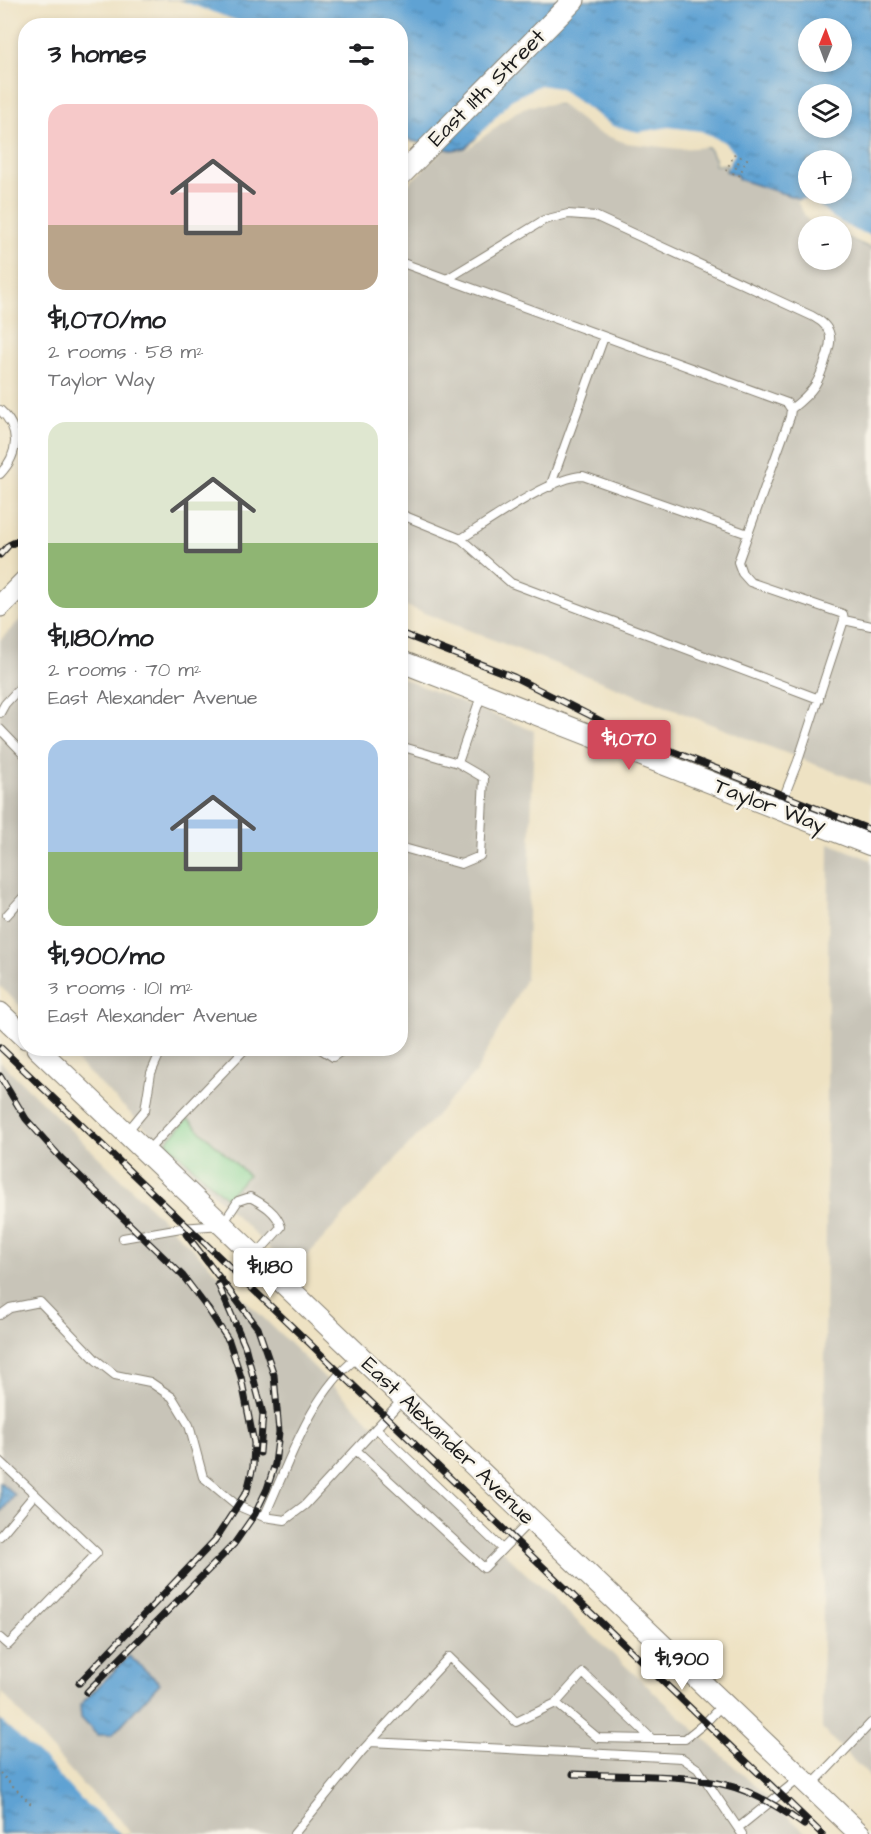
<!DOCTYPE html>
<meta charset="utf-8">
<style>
:root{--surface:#fff;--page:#f2f2f2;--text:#202124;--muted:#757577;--accent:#d1495b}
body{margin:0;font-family:"Architects Daughter",sans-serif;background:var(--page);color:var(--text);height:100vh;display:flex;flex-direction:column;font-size:22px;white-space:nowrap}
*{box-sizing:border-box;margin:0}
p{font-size:20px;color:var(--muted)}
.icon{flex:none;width:33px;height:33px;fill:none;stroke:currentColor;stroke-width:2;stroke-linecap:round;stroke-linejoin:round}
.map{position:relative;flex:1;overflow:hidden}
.details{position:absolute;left:18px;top:18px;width:390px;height:1038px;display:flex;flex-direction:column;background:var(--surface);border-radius:24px;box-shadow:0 3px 9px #0003}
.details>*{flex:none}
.needle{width:39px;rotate:1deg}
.tools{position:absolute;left:798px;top:18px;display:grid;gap:12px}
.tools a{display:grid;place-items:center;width:54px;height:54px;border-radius:50%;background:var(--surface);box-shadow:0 3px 9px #0003;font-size:30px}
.price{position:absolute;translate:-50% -51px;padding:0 14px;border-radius:6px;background:#fff;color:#222;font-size:20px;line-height:39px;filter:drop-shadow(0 2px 3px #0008)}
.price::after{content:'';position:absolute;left:50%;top:36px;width:18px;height:14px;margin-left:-9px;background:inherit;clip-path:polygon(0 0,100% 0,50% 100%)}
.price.active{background:var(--accent);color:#fff}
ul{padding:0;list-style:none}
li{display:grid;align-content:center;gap:12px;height:318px;padding:0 30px}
li span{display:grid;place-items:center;height:186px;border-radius:18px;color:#555}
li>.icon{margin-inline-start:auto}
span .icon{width:108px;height:108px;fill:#fffc;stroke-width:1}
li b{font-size:26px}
h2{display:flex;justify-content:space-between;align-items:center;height:72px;padding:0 30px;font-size:26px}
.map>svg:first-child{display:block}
.industrial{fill:#c8c4b8}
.grass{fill:#89d694;stroke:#527958;stroke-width:1.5}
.water{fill:url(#water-ripples);stroke:#3d5f78;stroke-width:1.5;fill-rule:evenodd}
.pier{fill:#eee2c3}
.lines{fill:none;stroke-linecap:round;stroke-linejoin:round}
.service-casing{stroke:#857f70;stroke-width:10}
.tertiary-casing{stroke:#857f70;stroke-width:23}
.path{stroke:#857f70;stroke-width:2;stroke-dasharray:1.5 4.5;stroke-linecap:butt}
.service{stroke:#fff;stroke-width:8}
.tertiary{stroke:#fff;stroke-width:21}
.rail-casing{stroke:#1c1c1c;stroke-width:7}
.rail{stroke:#f7f3e8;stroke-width:4.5;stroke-dasharray:14;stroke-linecap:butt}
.labels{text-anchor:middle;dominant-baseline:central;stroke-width:5;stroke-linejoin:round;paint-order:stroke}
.street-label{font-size:22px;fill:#1c1c1c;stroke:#f7f3e8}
</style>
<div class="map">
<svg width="871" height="1834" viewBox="0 0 871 1834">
<defs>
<pattern id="water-ripples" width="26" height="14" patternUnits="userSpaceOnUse" patternTransform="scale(1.5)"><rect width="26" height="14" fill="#5ea2d3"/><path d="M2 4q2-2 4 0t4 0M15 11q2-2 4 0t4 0" fill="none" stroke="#4d83aa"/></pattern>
</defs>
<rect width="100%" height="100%" fill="#f7f3e8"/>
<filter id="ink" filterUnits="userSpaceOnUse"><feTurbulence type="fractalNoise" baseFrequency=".0167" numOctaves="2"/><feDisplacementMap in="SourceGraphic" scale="12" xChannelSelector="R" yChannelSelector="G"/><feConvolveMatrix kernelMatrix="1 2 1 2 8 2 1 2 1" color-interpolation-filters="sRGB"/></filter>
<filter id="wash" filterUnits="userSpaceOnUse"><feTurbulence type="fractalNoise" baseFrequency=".008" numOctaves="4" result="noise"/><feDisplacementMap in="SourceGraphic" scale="24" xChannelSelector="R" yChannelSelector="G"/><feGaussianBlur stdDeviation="1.35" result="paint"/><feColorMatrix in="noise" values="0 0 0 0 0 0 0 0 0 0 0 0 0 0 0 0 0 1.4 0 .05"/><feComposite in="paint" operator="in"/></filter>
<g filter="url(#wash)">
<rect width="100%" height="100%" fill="#eee2c3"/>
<path class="industrial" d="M 529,103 L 566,104 L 627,140 L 708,147 L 727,164 L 727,171 L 739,176 L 738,179 L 800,199 L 812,222 L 826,226 L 808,226 L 808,260 L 842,260 L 842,235 L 871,248 L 871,786 L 401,604 L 400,192 L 444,149 L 452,150 L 507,113 Z
M 25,615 L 25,1011 L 0,986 L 0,640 Z
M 401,678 L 534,731 L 526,978 L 476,1072 L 293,1271 L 64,1049 L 400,1048 Z
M 829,843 L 871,860 L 871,1778 L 822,1729 Z
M 0,1061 L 521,1569 L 807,1834 L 0,1834 Z"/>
<path class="grass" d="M 188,1119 L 248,1175 L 226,1198 L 166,1142 Z"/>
<path class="water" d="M 143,0 L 871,0 L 871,248 L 842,235 L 842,226 L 826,226 L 812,222 L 800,199 L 738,179 L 738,176 L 726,171 L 727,164 L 715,165 L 716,159 L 708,147 L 627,140 L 566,104 L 529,103 L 507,113 L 465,148 L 452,150 L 411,141 L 401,133 L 400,26 L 199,25 ZM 808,28 L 842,28 L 842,62 L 808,62 ZM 808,94 L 842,94 L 842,128 L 808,128 ZM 808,160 L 842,160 L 842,194 L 808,194 Z
M 0,1482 L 15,1495 L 0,1513 Z
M 129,1656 L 160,1683 L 112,1735 L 97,1735 L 81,1718 L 80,1705 Z
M 0,1693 L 81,1787 L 128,1834 L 0,1834 Z"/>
<path class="pier" d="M 140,0 L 179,0 L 249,25 L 192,26 Z
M 540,85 L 559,88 L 613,126 L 639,132 L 669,127 L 701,131 L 724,142 L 735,153 L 726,171 L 727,164 L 715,165 L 716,159 L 708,147 L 679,149 L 626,143 L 596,132 L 560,104 L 529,106 L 516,112 L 465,151 L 511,100 Z
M 800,199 L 813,200 L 832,217 L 854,230 L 871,235 L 871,248 L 842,235 L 842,226 L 826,226 L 808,221 L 798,203 Z
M 0,1690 L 83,1785 L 119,1818 L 131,1834 L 121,1834 L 77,1796 L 44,1759 L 0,1720 Z"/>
</g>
<g filter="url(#ink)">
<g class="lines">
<defs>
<path id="service" d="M 400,262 L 787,403 L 791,409 L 790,417 L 738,562 L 742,573 L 750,582 L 843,614 L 844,620 L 798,761 L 779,809
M 447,279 L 544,220 L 568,214 L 595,216 L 812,316 C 819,320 826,324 829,332 C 832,340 829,348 827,355 C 819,383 814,391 791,409
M 0,410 C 21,429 19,454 0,474
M 550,487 L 604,337
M 400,514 L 461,539 L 511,583 L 819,699
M 461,539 C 488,522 553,476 583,476 L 748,534
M 844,620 L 871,626
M 0,713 L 5,704 L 26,681
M 0,729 L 26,756
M 400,746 L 458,763 L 484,778 L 480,856 L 461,864 L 400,847
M 458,763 L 482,693
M 7,915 L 26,894
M 319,1048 L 333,1057 L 346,1048
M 126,1133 L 145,1110 L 151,1073 L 162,1048
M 146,1152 L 246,1048
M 123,1238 L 181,1228 L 222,1225 L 238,1201 L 250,1197 C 263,1204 277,1212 281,1227 L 256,1255
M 0,1315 L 10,1308 L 40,1302 L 96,1360 L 115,1375 L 150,1382 L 172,1397 L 189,1425 L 203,1477 L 238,1506 L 264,1517 L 285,1520 L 305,1505 L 403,1399
M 376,1428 L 502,1549
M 356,1450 L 484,1568 L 531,1520
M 0,1461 L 97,1553 L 8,1645 L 0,1638
M 264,1517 C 289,1463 310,1394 358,1357
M 0,1536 L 35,1494
M 556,1703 L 583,1673 L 652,1739
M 370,1742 L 682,1758 L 698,1769 L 742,1834
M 811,1786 L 871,1723
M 738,1828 L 800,1778
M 294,1834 L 362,1751 L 449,1657 L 516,1722 L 556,1703 L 598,1738 L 652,1739 L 685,1739 L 706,1722 L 723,1704"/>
<path id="tertiary" d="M 400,176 L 574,0
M 0,606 L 26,580
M 400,661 L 871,845
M 0,1013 L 26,1038
M 37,1048 L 860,1834"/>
</defs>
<use href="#service" class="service-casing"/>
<use href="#tertiary" class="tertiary-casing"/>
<path class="path" d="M 726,171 L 736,151
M 733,174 L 742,154
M 739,176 L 748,157
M 0,1773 L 33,1806"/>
<use href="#service" class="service"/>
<use href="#tertiary" class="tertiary"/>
<defs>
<path id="rail" d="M 0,555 L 9,545 L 26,537
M 400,633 L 514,677 L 619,730 L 871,830
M 0,1047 L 822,1834
M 0,1076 L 26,1119 L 61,1158 L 183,1276 L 208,1309 L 229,1341 L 241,1377 L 254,1443 L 253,1467 L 247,1491 L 215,1540 L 79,1683
M 218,1284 L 245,1346 L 263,1414 L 260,1453
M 87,1692 L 234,1544 L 255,1514 L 267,1489 L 275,1464 L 279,1432 L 274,1375 L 258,1328 L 186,1234
M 573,1774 C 623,1776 677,1773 726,1785 C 753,1791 782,1809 804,1825"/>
</defs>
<use href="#rail" class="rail-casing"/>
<use href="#rail" class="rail"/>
</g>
</g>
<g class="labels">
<g class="street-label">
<text transform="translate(487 88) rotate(-45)">East 11th Street</text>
<text transform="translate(770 806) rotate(21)">Taylor Way</text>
<text transform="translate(448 1441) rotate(44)">East Alexander Avenue</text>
</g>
</g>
</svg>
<div class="tools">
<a><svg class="needle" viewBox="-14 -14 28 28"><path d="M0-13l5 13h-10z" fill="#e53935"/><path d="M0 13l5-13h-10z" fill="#757577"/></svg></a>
<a><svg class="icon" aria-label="layers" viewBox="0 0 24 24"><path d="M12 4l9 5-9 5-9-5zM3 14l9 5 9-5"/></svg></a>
<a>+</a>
<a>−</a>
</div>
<b class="price active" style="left:629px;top:771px">$1,070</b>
<b class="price" style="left:270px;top:1299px">$1,180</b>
<b class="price" style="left:682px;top:1691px">$1,900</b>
<section class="details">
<h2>3 homes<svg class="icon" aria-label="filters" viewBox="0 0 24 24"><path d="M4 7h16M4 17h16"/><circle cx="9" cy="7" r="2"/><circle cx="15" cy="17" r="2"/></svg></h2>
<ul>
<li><span style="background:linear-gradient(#f6c9c9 65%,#b9a48a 0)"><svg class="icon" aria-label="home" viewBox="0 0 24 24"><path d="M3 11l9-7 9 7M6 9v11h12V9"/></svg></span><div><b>$1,070/mo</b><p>2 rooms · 58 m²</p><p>Taylor Way</p></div></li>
<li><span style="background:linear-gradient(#dfe7d0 65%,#8fb573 0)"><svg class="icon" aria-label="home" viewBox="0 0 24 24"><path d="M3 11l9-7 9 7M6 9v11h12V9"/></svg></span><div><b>$1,180/mo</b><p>2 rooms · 70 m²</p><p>East Alexander Avenue</p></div></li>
<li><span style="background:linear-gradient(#a9c7e8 60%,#8fb573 0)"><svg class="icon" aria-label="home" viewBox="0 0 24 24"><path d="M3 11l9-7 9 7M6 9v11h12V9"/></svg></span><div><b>$1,900/mo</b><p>3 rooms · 101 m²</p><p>East Alexander Avenue</p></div></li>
</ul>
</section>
</div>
